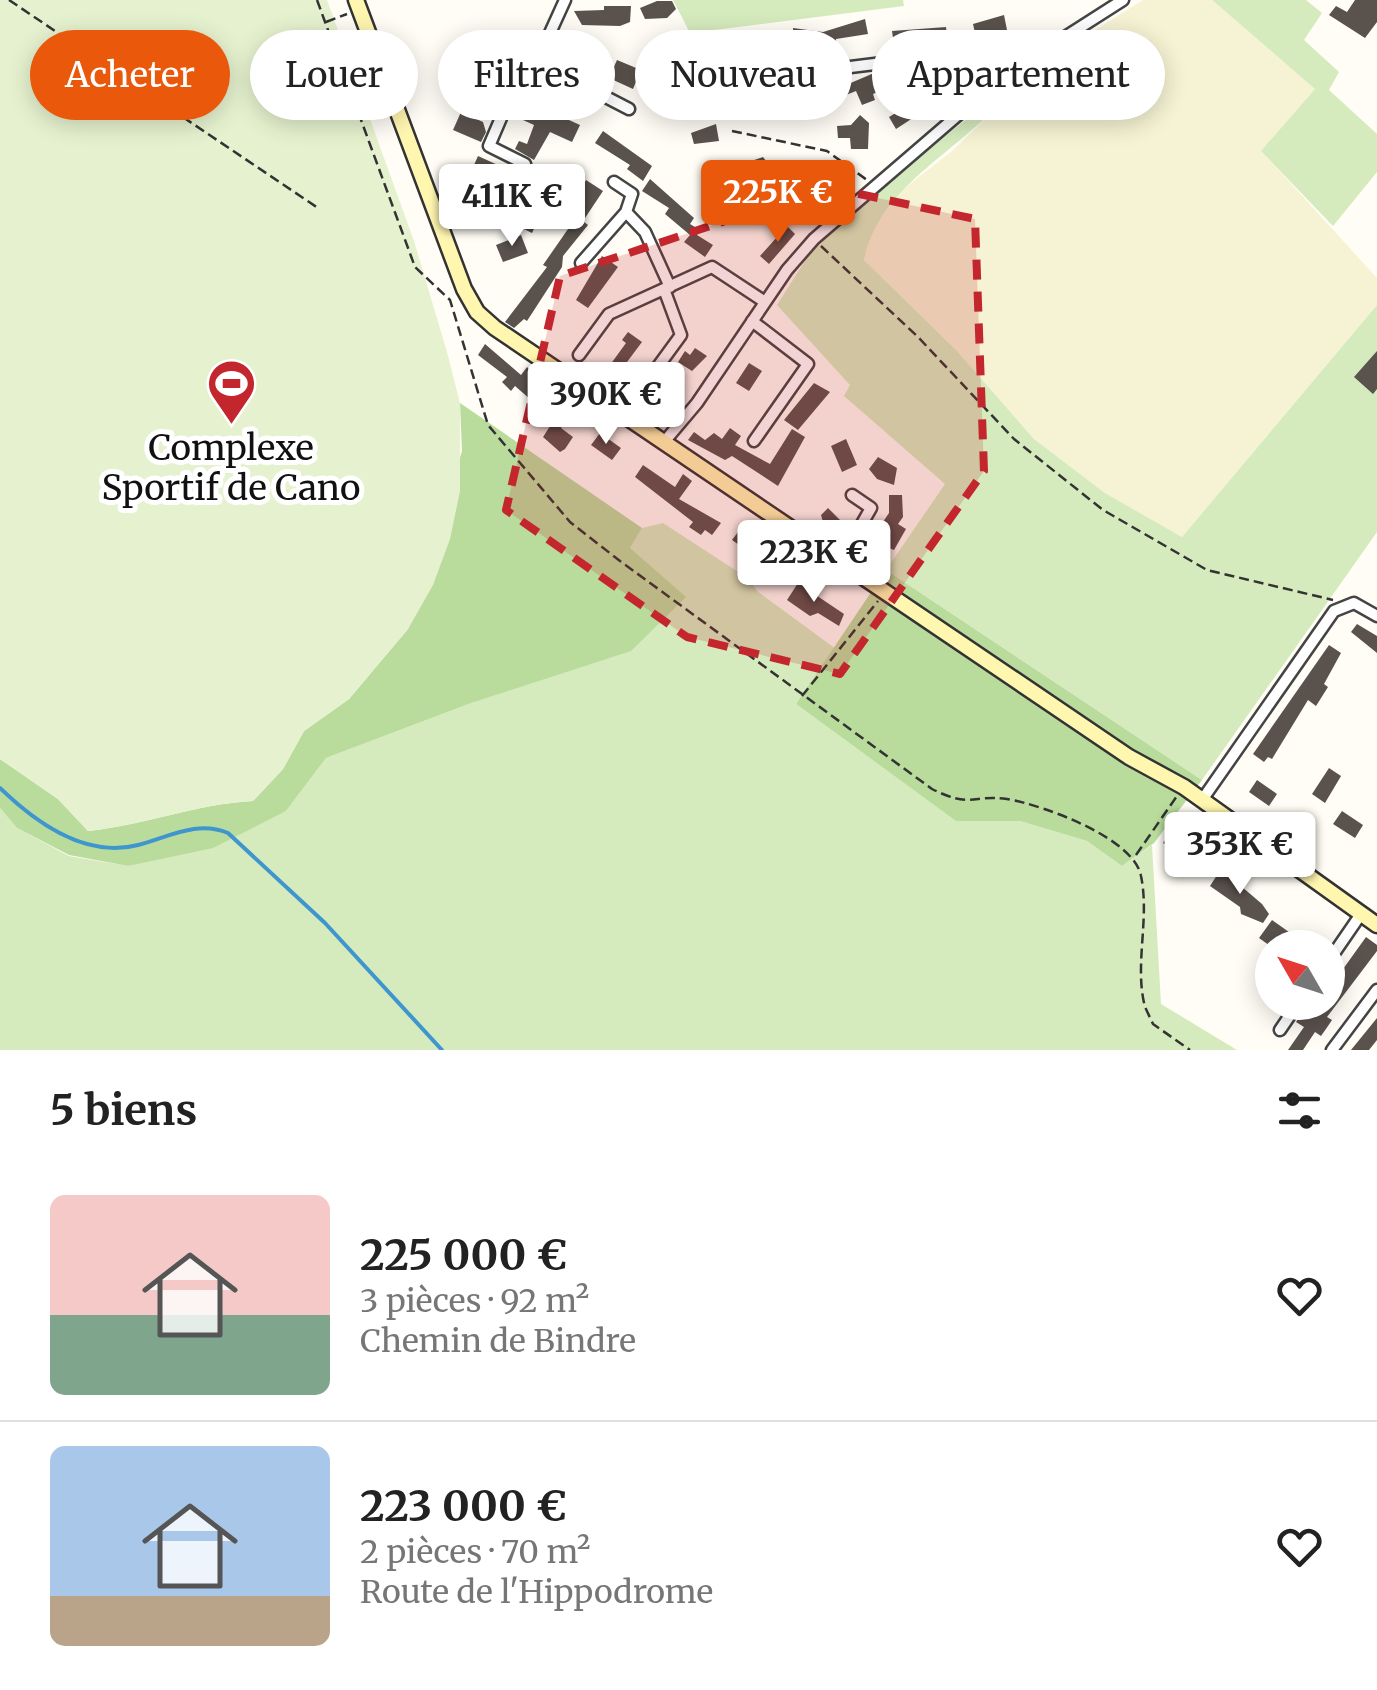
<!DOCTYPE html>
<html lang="fr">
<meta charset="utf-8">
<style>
:root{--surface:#fff;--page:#f2f2f2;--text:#222;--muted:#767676;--line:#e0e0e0;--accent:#ea580c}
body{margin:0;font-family:Merriweather,serif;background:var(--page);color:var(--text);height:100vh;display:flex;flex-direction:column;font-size:38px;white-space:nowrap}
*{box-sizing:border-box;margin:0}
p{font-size:32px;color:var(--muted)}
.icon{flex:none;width:55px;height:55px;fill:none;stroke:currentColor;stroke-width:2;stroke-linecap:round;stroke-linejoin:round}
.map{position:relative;height:1050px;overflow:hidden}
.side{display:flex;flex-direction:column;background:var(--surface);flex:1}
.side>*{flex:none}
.hud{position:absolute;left:30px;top:30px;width:1318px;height:90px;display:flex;gap:20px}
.needle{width:65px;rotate:309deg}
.controls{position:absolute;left:1255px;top:930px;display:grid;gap:20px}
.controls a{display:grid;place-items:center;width:90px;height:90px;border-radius:50%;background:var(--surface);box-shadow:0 5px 25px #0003;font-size:50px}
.price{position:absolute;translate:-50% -85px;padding:0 22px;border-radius:10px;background:#fff;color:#222;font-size:32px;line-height:65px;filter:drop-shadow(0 2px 5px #0008)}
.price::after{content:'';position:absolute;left:50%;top:60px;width:30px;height:22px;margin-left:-15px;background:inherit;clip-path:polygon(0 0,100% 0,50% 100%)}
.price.on{background:var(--accent);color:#fff}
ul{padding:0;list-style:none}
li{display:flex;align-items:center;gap:30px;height:250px;padding:0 50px}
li+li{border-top:2px solid var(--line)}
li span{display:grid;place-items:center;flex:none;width:280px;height:200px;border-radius:15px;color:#555}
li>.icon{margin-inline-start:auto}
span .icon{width:120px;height:120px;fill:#fffc;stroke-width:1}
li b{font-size:42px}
h2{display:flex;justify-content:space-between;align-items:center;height:120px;padding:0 50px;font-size:42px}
.chip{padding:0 35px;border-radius:45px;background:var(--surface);box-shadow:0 5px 25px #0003;font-size:35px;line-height:90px}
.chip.on{background:var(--accent);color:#fff}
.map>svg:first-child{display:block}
.farmland{fill:#f6f3d4}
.green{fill:#d5ebbd}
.forest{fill:#b9dc9c}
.pitch{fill:#e6f2cf}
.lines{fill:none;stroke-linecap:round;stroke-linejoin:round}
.stream{stroke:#3f96cf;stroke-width:4}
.building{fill:#5a524d}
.street-casing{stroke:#444;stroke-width:15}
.secondary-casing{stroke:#333;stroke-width:19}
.path{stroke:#333;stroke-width:2.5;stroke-dasharray:10 5;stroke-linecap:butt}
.street{stroke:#fff;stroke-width:10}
.secondary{stroke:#fff6b0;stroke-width:14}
.marked{fill:#c4262e;fill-opacity:0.2;stroke:#c4262e;stroke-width:8;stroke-dasharray:20 12;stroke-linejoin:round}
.labels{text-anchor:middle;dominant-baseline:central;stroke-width:10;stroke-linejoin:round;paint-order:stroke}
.poi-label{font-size:35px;fill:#111;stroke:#fff}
</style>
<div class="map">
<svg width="1377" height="1050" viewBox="0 0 1377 1050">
<rect width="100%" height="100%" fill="#fffdf5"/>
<path class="farmland" d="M 1143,0 L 1212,0 L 1315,89 L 1262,152 L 1377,278 L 1377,305 L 1182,537 L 1105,493 L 1034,439 L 957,351 L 864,260 L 870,233 L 901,191 L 952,151 L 1008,97 L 1020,77 Z"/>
<path class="green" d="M 673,0 L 903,0 L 904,6 L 690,33 Z
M 1212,0 L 1306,0 L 1322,13 L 1304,40 L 1339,72 L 1329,90 L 1377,134 L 1377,172 L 1333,226 L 1261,151 L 1315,89 Z
M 1020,77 C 977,146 881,177 864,260 L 957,351 L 1034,439 L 1105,493 L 1182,537 L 1377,305 L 1377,532 L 1202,780 L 886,570 L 945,484 L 844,396 L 850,385 L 777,305 L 810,253 L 880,188 Z
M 663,523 L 749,579 L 757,591 L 836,649 L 796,704 L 955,820 L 1020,821 L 1087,841 L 1122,866 L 1152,845 L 1161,1004 L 1237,1050 L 0,1050 L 0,808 L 17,828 L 69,856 L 128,866 L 286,811 L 326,758 L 474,702 L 630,548 L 642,528 Z"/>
<path class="forest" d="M 460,403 L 642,528 L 630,548 L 686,597 L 631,651 L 474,702 L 326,758 L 286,811 L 213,848 L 128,866 L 69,855 L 17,828 L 0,808 L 0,759 L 58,799 L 88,831 C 145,825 196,804 253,801 L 283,769 L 304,731 L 349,699 L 408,629 L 462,451 Z
M 886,570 L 1202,780 L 1154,843 L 1122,866 L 1087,841 L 1020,821 L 956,821 L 796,704 Z"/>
<path class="pitch" d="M 0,0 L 327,0 L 414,241 L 447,352 L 460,403 L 460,491 L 450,539 L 433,585 L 408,629 L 349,699 L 304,731 L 283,769 L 253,801 C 196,804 145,825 88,831 L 58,799 L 0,759 Z"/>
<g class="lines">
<path class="stream" d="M 0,788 C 35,822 85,859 138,845 C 169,837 197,820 228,833 L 325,923 L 442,1050"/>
</g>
<path class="building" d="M 1355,0 L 1377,0 L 1377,22 L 1365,38 L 1329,15 L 1336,6 L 1347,12 Z
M 657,1 L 672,1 L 676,9 L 667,18 L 645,19 L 640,8 Z
M 604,6 L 631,6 L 630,22 L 620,26 L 582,25 L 574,11 L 604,10 Z
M 1004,15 L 1007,30 L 975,33 L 973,24 Z
M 865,19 L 868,34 L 836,39 L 836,45 L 811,45 L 813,60 L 794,59 L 793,28 L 823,32 Z
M 946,27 L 947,36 L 941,39 L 894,45 L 892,31 Z
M 568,57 L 578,62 L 565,92 L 547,84 L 557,63 L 566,63 Z
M 617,60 L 641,70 L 633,89 L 609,78 Z
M 904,69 L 910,79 L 873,94 L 875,100 L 862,105 L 856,91 L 836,99 L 830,84 L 843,79 L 846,85 L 874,73 L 884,72 L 887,77 Z
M 951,69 L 957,74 L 979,72 L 974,80 L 960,89 L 957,84 L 932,102 L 925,92 L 914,99 L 908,89 Z
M 474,70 L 492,78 L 481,102 L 463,94 Z
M 816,81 L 819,98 L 747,102 L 750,85 L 787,83 L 787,86 Z
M 519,97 L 556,118 L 558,115 L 580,125 L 572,142 L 550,132 L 534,160 L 515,149 L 519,141 L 527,144 L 534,125 L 512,115 Z
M 909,105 L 916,116 L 896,129 L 889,117 Z
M 461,112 L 483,122 L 486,132 L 481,142 L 453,130 Z
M 860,115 L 869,123 L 868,149 L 851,149 L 850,138 L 838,138 L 837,126 L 851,125 Z
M 716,124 L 719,141 L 694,144 L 691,133 Z
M 603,131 L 652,166 L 643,181 L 627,169 L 630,165 L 595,143 Z
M 478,156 L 500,166 L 500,175 L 505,177 L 500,188 L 470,174 Z
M 763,157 L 773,170 L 757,183 L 746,175 L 739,182 L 730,173 L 737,166 Z
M 542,164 L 560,172 L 532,233 L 522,228 L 524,223 L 519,216 Z
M 837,176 L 848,185 L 821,216 L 811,208 L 824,193 L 821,190 Z
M 650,179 L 694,218 L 690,224 L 700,230 L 697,235 L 713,245 L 705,257 L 684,242 L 690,235 L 665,214 L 669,208 L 642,191 Z
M 586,180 L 603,191 L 583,221 L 588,225 L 563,256 L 562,267 L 527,321 L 524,319 L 514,328 L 505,322 L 547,267 L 543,265 L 575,219 L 569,215 Z
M 787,226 L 795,234 L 769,264 L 760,256 Z
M 521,235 L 528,253 L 503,262 L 496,245 Z
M 602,256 L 618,267 L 588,308 L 576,300 Z
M 628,332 L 642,342 L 612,382 L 602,376 L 626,343 L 622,340 Z
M 485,344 L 521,375 L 527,367 L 536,376 L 530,383 L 569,415 L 561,428 L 573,437 L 565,449 L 560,452 L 543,437 L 554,420 L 515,386 L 511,391 L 502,382 L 507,377 L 478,355 Z
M 695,348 L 707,356 L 692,371 L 678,362 L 685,351 L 690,355 Z
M 1377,351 L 1377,389 L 1373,394 L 1354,377 Z
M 749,363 L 762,371 L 749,391 L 736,383 Z
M 662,376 L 670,382 L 657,402 L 635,394 L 642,383 L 648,387 Z
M 814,383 L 830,392 L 798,430 L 784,420 Z
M 730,428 L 741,436 L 735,445 L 770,464 L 792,429 L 805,437 L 778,486 L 732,456 L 725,460 L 688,440 L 694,432 L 705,440 L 714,433 L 722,439 Z
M 600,433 L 621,448 L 612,460 L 591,445 Z
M 846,439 L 857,465 L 842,472 L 831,446 Z
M 878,457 L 897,468 L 894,485 L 877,479 L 869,469 Z
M 643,465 L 675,487 L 683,474 L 692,481 L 679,499 L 721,523 L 712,535 L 705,530 L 701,535 L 689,527 L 693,522 L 635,477 Z
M 889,495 L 902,495 L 903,517 L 898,524 L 906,529 L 894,550 L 870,541 L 889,513 Z
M 828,508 L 848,528 L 839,538 L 823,522 L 821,515 Z
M 741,528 L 760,542 L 752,554 L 732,540 Z
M 798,583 L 844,614 L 839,626 L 818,613 L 810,616 L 787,600 Z
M 1357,624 L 1377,636 L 1377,653 L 1351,632 Z
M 1329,645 L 1341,653 L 1324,684 L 1328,687 L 1316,706 L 1308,700 L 1272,759 L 1268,757 L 1264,762 L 1253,754 Z
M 1329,768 L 1341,776 L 1325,803 L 1312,794 Z
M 1257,780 L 1277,794 L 1269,806 L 1249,792 Z
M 1342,811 L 1363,825 L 1355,838 L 1333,824 Z
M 1175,826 L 1206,848 L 1213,838 L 1224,846 L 1212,863 L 1182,843 L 1175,851 L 1163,843 Z
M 1221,869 L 1262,904 L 1269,914 L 1263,923 L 1241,914 L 1240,907 L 1210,886 Z
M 1272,920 L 1296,937 L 1310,948 L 1273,948 L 1259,938 Z
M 1366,937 L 1377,945 L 1377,951 L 1327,1017 L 1332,1020 L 1328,1026 L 1321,1036 L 1315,1032 L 1303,1050 L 1288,1050 L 1304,1027 L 1296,1022 L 1302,1013 L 1308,1017 L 1318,1003 L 1328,1010 L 1328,990 Z
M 1377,1018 L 1377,1040 L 1369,1050 L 1351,1050 Z"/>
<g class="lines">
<defs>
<path id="street" d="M 802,73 L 915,59 L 987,61 L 1001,78
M 530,77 L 536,89 L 579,108 L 600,94 L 629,109
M 614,182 L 632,194 L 626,212 L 645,232 L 670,287
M 486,220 L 504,211 L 525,164 L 489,146 L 516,83 L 530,77 L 565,0
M 581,263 L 626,212
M 752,321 L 808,364 L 754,441
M 579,355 L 609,314 L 712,267 L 765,302
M 654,372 L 681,335 L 664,289
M 664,442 L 697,403 L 787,270 L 814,239 L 1001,78 L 1123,0
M 840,562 L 871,508 L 852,495
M 1202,800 L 1334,611 L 1354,603 L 1377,616
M 1328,962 L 1361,914
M 1280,1030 L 1299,1002
M 1332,1050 L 1377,990"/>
<path id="secondary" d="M 356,0 L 464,289 L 477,312 L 495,328 L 1129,757 L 1184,787 L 1377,925"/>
</defs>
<use href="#street" class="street-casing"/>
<use href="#secondary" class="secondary-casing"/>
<path class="path" d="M 9,0 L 318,208
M 317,0 L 415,267 L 450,300 L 488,425 L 570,522 L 620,561 L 932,789 C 972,809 972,794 1007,799 C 1043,805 1134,838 1141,876 C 1150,919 1134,965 1145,1007 L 1153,1024 L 1190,1050
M 326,22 L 347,14
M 732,131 L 827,151 L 867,180
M 821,246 L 918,337 L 1014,439 L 1103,510 L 1207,570 L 1333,600
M 802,696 L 878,601
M 1136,855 L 1177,796"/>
<use href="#street" class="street"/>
<use href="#secondary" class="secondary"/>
</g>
<path class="marked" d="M 827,187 L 975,219 L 984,471 L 840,674 L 687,637 L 506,510 L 560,276 Z"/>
<defs>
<symbol id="stadium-pin" viewBox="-11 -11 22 30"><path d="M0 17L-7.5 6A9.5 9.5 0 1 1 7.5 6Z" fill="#c4262e" stroke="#fff"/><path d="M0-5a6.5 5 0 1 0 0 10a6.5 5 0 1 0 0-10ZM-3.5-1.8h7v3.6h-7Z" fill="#fff"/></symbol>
</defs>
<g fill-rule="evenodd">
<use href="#stadium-pin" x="204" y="356" width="55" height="75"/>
</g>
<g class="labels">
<g class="poi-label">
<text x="231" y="448">Complexe<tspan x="231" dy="40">Sportif de Cano</tspan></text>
</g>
</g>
</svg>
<div class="controls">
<a><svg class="needle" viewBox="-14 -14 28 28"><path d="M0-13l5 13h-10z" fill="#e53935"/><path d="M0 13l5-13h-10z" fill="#767676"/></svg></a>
</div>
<b class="price on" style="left:778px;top:245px">225K €</b>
<b class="price" style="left:512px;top:249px">411K €</b>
<b class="price" style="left:606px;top:447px">390K €</b>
<b class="price" style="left:814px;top:605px">223K €</b>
<b class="price" style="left:1240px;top:897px">353K €</b>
<div class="hud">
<a class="chip on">Acheter</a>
<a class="chip">Louer</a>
<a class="chip">Filtres</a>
<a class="chip">Nouveau</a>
<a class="chip">Appartement</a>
</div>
</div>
<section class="side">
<h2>5 biens<svg class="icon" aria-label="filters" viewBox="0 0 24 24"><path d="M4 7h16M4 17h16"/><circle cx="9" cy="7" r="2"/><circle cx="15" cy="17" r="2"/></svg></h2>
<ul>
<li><span style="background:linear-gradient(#f6c9c9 60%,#7fa58c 0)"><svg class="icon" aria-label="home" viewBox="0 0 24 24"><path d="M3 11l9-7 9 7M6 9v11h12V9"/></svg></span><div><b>225 000 €</b><p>3 pièces · 92 m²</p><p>Chemin de Bindre</p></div><svg class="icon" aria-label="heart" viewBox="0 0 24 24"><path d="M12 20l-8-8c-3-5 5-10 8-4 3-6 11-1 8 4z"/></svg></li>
<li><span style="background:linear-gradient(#a9c7e8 75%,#b9a48a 0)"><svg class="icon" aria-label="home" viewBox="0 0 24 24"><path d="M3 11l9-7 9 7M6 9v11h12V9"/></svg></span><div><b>223 000 €</b><p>2 pièces · 70 m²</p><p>Route de l'Hippodrome</p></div><svg class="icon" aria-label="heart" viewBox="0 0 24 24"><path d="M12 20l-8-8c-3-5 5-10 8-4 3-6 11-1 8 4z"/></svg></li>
</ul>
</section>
